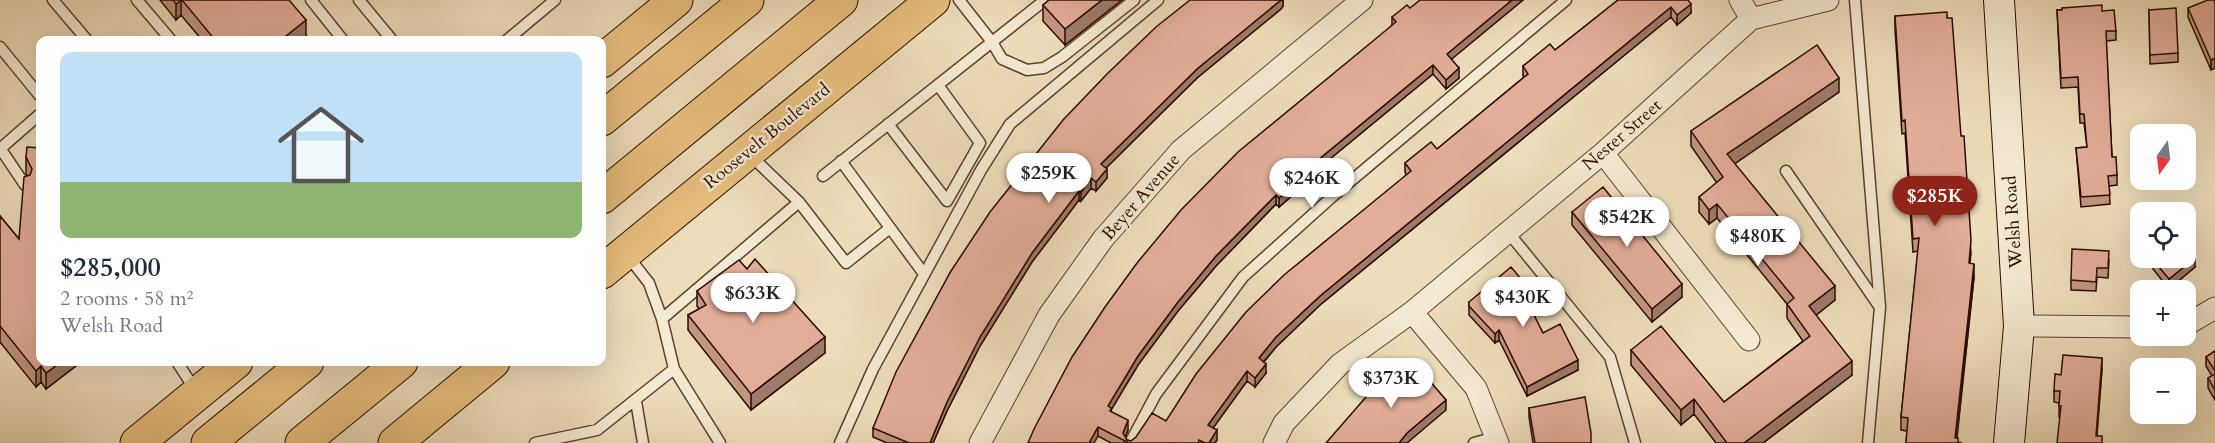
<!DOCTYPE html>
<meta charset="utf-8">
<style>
:root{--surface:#fff;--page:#f2f2f3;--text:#1f2937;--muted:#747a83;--line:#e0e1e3;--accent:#8f2418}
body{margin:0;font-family:Cardo,serif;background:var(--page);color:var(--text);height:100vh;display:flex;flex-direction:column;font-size:22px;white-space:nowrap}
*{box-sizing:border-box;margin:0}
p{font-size:20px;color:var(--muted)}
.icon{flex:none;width:33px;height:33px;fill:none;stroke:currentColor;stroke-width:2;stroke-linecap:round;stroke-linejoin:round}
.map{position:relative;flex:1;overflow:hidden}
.sheet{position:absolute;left:36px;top:36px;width:570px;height:330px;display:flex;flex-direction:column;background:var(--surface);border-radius:12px;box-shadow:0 6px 24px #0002}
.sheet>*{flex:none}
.needle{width:39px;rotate:194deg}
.buttons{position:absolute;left:2130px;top:124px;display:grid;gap:12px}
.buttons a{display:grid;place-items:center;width:66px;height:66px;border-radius:12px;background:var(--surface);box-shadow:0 6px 24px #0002;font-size:30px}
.price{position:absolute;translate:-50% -51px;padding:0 14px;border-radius:21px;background:#fff;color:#222;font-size:20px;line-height:39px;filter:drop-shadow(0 2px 3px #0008)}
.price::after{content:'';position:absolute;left:50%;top:36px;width:18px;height:14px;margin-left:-9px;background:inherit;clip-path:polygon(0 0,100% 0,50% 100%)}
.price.selected{background:var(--accent);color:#fff}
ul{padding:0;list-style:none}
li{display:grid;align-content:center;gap:12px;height:318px;padding:0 24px}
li+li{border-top:2px solid var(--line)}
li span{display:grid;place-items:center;height:186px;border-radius:12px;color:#555}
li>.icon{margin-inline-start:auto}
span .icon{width:108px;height:108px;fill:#fffc;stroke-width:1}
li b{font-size:26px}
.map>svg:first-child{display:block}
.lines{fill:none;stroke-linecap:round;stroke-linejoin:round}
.lane-casing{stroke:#5b402e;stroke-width:13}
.street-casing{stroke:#5b402e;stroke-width:23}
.secondary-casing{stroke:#2a0b00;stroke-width:32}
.highway-casing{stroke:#2a0b00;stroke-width:35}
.lane{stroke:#f4e9d2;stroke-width:10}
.street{stroke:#f4e9d2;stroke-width:21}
.secondary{stroke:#f4e9d2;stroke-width:30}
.highway{stroke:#e7be7d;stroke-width:33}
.wall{fill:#c39684;stroke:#2a0b00;stroke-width:1.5}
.shaded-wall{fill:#9f7a6b;stroke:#2a0b00;stroke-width:1.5}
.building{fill:#e3ae99;stroke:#2a0b00;stroke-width:1.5}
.labels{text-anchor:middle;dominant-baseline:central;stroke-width:4.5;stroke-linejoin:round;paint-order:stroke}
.street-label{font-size:18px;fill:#2a0b00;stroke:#f4e9d2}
</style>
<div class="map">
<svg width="2215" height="443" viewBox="0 0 2215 443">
<rect width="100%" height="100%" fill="#eeddba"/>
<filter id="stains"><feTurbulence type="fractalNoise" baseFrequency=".00333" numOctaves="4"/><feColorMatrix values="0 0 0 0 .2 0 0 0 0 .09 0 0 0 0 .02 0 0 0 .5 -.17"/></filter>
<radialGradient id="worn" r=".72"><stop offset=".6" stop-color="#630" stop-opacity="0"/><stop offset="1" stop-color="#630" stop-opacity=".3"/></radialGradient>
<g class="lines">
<defs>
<path id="lane" d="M 53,0 L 87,40
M 137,0 L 171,40
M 311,0 L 343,40
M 359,0 L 392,40
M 959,0 L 992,42 L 1002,59 L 1027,70 L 1044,68 L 1062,57 L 1134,0
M 1855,0 L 1880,307 L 1868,443
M 507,40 L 555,0
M 0,47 L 40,96
M 888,124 L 947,201 L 980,143 L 938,85
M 0,148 L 25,185
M 0,149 L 40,114
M 750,155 L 799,202 L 846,263 L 890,228
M 841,161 L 924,274
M 1786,171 L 1879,306
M 823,176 L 1045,0
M 1508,232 L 1610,357 L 1635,443
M 627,255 L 649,283 L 662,319 L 674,369 L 720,443
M 662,319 L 799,202
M 177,362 L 196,391
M 636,401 L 643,443
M 535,443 L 597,430 L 674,369
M 840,443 L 873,369 L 981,170 L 1010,124 L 1158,0
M 1130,443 L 1156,394 L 1243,277 L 1333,196 L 1566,0
M 1474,443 L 1496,437"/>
<path id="street" d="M 1740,0 L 1751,19
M 1603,153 L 1749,340
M 1412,312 L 1476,388 L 1498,443
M 2186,325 L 2215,308
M 2019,326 L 2140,327
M 980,443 L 1049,315 L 1103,239 L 1181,150 L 1362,0
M 1274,443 L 1284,423 L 1340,364 L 1412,312 L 1603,153 L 1751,19 L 1828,0"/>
<path id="secondary" d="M 1999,0 L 2019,326 L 2009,443"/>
<path id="highway" d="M 602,61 L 676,0
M 602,119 L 747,0
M 602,197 L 841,0
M 602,272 L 933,0
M 137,443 L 236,362
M 208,443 L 307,362
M 302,443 L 401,362
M 395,443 L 493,362"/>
</defs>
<use href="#lane" class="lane-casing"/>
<use href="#street" class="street-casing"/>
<use href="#secondary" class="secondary-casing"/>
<use href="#highway" class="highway-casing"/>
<use href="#lane" class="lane"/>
<use href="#street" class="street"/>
<use href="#secondary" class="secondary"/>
<use href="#highway" class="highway"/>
</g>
<path class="wall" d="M 160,0 L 289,0 L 306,36 L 300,40 L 202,40 L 181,15 L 176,20 Z
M 1049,0 L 1122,0 L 1065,45 L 1043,21 L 1043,5 Z
M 1283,0 L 1283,6 L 1281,9 L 1197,78 L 1106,168 L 1107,178 L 1096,191 L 1091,188 L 1081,201 L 1079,200 L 1032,262 L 980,346 L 947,411 L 933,443 L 887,443 L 873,437 L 873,428 L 951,271 Z
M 1523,0 L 1451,59 L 1459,78 L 1446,89 L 1433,74 L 1302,182 L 1302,187 L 1279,207 L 1276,204 L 1216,266 L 1178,311 L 1138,365 L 1111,410 L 1111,412 L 1128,430 L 1125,437 L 1127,440 L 1131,441 L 1166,421 L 1406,175 L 1405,172 L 1405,163 L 1437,149 L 1524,77 L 1523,76 L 1523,66 L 1555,50 L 1618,0 L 1690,3 L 1691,13 L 1677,25 L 1671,17 L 1320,305 L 1276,347 L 1264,362 L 1266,373 L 1255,387 L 1247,381 L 1213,428 L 1217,440 L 1215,443 L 1111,443 L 1098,436 L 1028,443 L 1392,25 L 1392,17 L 1410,8 Z
M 2214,0 L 2211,70 L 2188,17 L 2188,8 Z
M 2057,10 L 2102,11 L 2116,31 L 2116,40 L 2106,41 L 2112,157 L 2117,175 L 2117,185 L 2109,186 L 2110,204 L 2081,207 L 2076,148 L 2087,147 L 2084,123 L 2080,123 L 2078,87 L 2061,88 Z
M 2149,10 L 2178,53 L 2178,62 L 2150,64 Z
M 1895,16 L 1961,136 L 1971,253 L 1970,263 L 1974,277 L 1957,438 L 1906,443 L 1907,431 L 1901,430 L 1901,417 L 1918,251 L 1913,252 L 1905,133 L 1902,134 L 1895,29 Z
M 1839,92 L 1734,164 L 1835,300 L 1816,315 L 1852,375 L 1763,443 L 1716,443 L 1694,414 L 1681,425 L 1631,365 L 1631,350 L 1724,402 L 1803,341 L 1787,318 L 1787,304 L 1717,218 L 1709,224 L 1699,212 L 1699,197 L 1717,183 L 1691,146 L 1691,131 Z
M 40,148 L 40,362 L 81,362 L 46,389 L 41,382 L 36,387 L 0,342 L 0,216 L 19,239 L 27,176 L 26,173 L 26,157 Z
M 1572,212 L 1682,297 L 1652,322 L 1572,225 Z
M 2109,260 L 2108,278 L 2097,277 L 2096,291 L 2071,290 L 2071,280 Z
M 2153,260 L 2195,267 L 2169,289 L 2153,269 Z
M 747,269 L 825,353 L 751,410 L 688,330 L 688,315 L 699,309 L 697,306 L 697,291 Z
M 1469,302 L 1537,307 L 1532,312 L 1543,333 L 1578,370 L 1527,396 L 1499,340 L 1495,343 L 1469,315 Z
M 2215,351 L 2215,400 L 2208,388 L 2208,378 L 2212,376 L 2206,366 L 2206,357 Z
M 2102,369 L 2097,436 L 2102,443 L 2059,417 L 2059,403 L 2054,402 L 2054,391 L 2061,375 Z
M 1529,408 L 1591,443 L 1533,443 L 1529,417 Z"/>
<path class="shaded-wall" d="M 181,0 L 181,15 L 176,20 L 176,4 Z
M 1102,0 L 1122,0 L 1065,45 L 1065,29 Z
M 1281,0 L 1283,0 L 1283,6 L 1281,9 L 1197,78 L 1101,173 L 1101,164 L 1197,69 Z
M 1512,0 L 1523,0 L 1447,63 L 1447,54 Z
M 1691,4 L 1691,13 L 1677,25 L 1677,15 Z
M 1671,7 L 1671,17 L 1320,305 L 1276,347 L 1259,367 L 1259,358 L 1276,337 L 1320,296 Z
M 306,20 L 306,36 L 300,40 L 281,40 Z
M 2215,58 L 2215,68 L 2211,70 L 2211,60 Z
M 1433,65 L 1433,74 L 1302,182 L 1302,187 L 1279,207 L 1279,198 L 1300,175 Z
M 1459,68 L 1459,78 L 1446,89 L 1446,80 Z
M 1839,78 L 1839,92 L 1727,169 L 1727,154 Z
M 1107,169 L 1107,178 L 1096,191 L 1096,182 Z
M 1091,178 L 1091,188 L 1081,201 L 1081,192 Z
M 1079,191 L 1079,200 L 1032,262 L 980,346 L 947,411 L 933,443 L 930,443 L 947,402 L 980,337 L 1032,253 Z
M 1276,195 L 1276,204 L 1216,266 L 1178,311 L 1138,365 L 1111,410 L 1111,417 L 1108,406 L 1138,356 L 1178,302 L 1216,256 Z
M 1717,204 L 1717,218 L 1709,224 L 1709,210 Z
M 2195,258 L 2195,267 L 2169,289 L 2169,279 Z
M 1974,264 L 1974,277 L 1956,443 L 1955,438 Z
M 1682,284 L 1682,297 L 1652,322 L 1652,309 Z
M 1835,286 L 1835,300 L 1809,321 L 1809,306 Z
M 1537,298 L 1537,307 L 1529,315 L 1529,305 Z
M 1499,330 L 1499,340 L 1495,343 L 1495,334 Z
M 825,337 L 825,353 L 751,410 L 751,394 Z
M 2102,358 L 2102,369 L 2096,443 L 2096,436 Z
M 1578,360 L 1578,370 L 1527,396 L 1527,387 Z
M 1852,361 L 1852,375 L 1763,443 L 1744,443 Z
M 61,362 L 81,362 L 46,389 L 46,373 Z
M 1266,364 L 1266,373 L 1255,387 L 1255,378 Z
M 41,366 L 41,382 L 36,387 L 36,371 Z
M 1247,371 L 1247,381 L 1208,435 L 1208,425 Z
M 1694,399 L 1694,414 L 1681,425 L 1681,410 Z
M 1446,400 L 1446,410 L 1407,443 L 1399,443 L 1407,433 Z
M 1128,420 L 1128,430 L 1124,440 L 1123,433 Z
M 1098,427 L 1098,436 L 1094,443 L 1089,443 Z
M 1217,430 L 1217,440 L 1215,443 L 1209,443 Z"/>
<path class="building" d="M 173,0 L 181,0 L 176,4 Z
M 182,0 L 289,0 L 306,20 L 281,40 L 215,40 Z
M 1049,0 L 1102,0 L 1065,29 L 1043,5 Z
M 1190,0 L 1281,0 L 1197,69 L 1101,164 L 1107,169 L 1096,182 L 1091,178 L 1081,192 L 1079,191 L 1032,253 L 980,337 L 947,402 L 930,443 L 909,443 L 873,428 L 896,372 L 951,271 L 990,212 L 1063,120 L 1107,74 L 1156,27 Z
M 1420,0 L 1512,0 L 1447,54 L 1459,68 L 1446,80 L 1433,65 L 1300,175 L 1302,178 L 1279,198 L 1276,195 L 1216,256 L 1178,302 L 1138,356 L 1108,406 L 1111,408 L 1110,411 L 1128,420 L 1123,433 L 1127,440 L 1131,441 L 1136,437 L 1152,413 L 1166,421 L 1196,374 L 1246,312 L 1284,275 L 1411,171 L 1405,163 L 1431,142 L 1437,149 L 1528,74 L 1523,66 L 1550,44 L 1555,50 L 1618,0 L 1688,0 L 1691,4 L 1677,15 L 1671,7 L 1320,296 L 1276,337 L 1259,358 L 1266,364 L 1255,378 L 1247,371 L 1208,425 L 1217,430 L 1209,443 L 1205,443 L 1199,440 L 1198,443 L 1129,443 L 1098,427 L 1089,443 L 1028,443 L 1034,429 L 1072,357 L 1105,307 L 1137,263 L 1181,210 L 1238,152 L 1396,22 L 1392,17 L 1407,5 L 1410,8 Z
M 2208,0 L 2214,0 L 2215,3 L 2215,58 L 2211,60 L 2188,8 Z
M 2102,5 L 2102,11 L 2114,10 L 2116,31 L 2106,31 L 2112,157 L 2116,157 L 2117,175 L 2108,176 L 2110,195 L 2081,197 L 2076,148 L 2087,147 L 2084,114 L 2080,114 L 2078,77 L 2061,78 L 2057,10 L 2062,10 L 2062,8 Z
M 2176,8 L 2178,53 L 2150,55 L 2149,10 Z
M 1947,12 L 1947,18 L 1952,18 L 1961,136 L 1964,136 L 1971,240 L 1969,263 L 1974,264 L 1955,438 L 1958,438 L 1958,442 L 1962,443 L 1906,443 L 1908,418 L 1901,417 L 1919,238 L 1913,239 L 1905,120 L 1902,121 L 1895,16 Z
M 1817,45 L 1839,78 L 1727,154 L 1835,286 L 1809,306 L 1852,361 L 1744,443 L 1727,443 L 1694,399 L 1681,410 L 1631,350 L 1661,326 L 1724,402 L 1810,336 L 1787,304 L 1794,298 L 1717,204 L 1709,210 L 1699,197 L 1723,177 L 1691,131 Z
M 27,147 L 40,148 L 40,362 L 61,362 L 46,373 L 41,366 L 36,371 L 0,326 L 0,216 L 19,239 L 24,177 L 30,175 L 32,169 L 26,157 Z
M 1603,187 L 1682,284 L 1652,309 L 1572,212 Z
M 2186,246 L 2195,258 L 2169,279 L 2153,260 L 2155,258 L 2186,258 Z
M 2072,249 L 2109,251 L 2108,268 L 2097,268 L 2096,282 L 2071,280 Z
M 755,259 L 825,337 L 751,394 L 688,315 L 706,305 L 697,291 L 739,260 L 747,269 Z
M 1511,267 L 1537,298 L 1529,305 L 1543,333 L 1560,324 L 1578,360 L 1527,387 L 1499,330 L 1495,334 L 1469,306 L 1469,302 Z
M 2215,351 L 2215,371 L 2206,357 Z
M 2063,355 L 2102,358 L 2096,436 L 2102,436 L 2102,443 L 2057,443 L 2061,406 L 2059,406 L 2060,391 L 2054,391 L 2055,374 L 2061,375 Z
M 1411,359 L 1446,400 L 1407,433 L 1399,443 L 1326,443 L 1366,397 Z
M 2215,374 L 2215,390 L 2208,378 Z
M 1585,397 L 1591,433 L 1591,443 L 1535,443 L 1529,408 Z"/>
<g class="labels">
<g class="street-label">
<text transform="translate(1622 135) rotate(-41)">Nester Street</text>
<text transform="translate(767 136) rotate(-39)">Roosevelt Boulevard</text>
<text transform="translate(1141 197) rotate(-49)">Beyer Avenue</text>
<text transform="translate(2013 222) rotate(-94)">Welsh Road</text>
</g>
</g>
<rect width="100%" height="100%" filter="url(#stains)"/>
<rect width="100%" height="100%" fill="url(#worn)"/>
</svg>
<div class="buttons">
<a><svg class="needle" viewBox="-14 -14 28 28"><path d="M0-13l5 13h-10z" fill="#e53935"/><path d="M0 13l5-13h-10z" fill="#747a83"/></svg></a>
<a><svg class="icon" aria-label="locate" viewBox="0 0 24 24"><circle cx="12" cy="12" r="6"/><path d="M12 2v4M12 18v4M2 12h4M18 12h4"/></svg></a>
<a>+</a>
<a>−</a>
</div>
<b class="price" style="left:1049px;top:204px">$259K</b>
<b class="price" style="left:1312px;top:209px">$246K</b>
<b class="price selected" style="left:1935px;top:227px">$285K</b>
<b class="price" style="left:1627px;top:248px">$542K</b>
<b class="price" style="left:1758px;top:267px">$480K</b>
<b class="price" style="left:753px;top:324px">$633K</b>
<b class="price" style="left:1523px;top:328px">$430K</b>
<b class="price" style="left:1391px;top:409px">$373K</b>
<section class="sheet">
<ul>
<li><span style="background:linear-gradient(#bfe0f5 70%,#8fb573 0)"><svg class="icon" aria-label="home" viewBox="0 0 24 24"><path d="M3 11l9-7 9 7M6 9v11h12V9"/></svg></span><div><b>$285,000</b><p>2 rooms · 58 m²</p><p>Welsh Road</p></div></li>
</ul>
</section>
</div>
